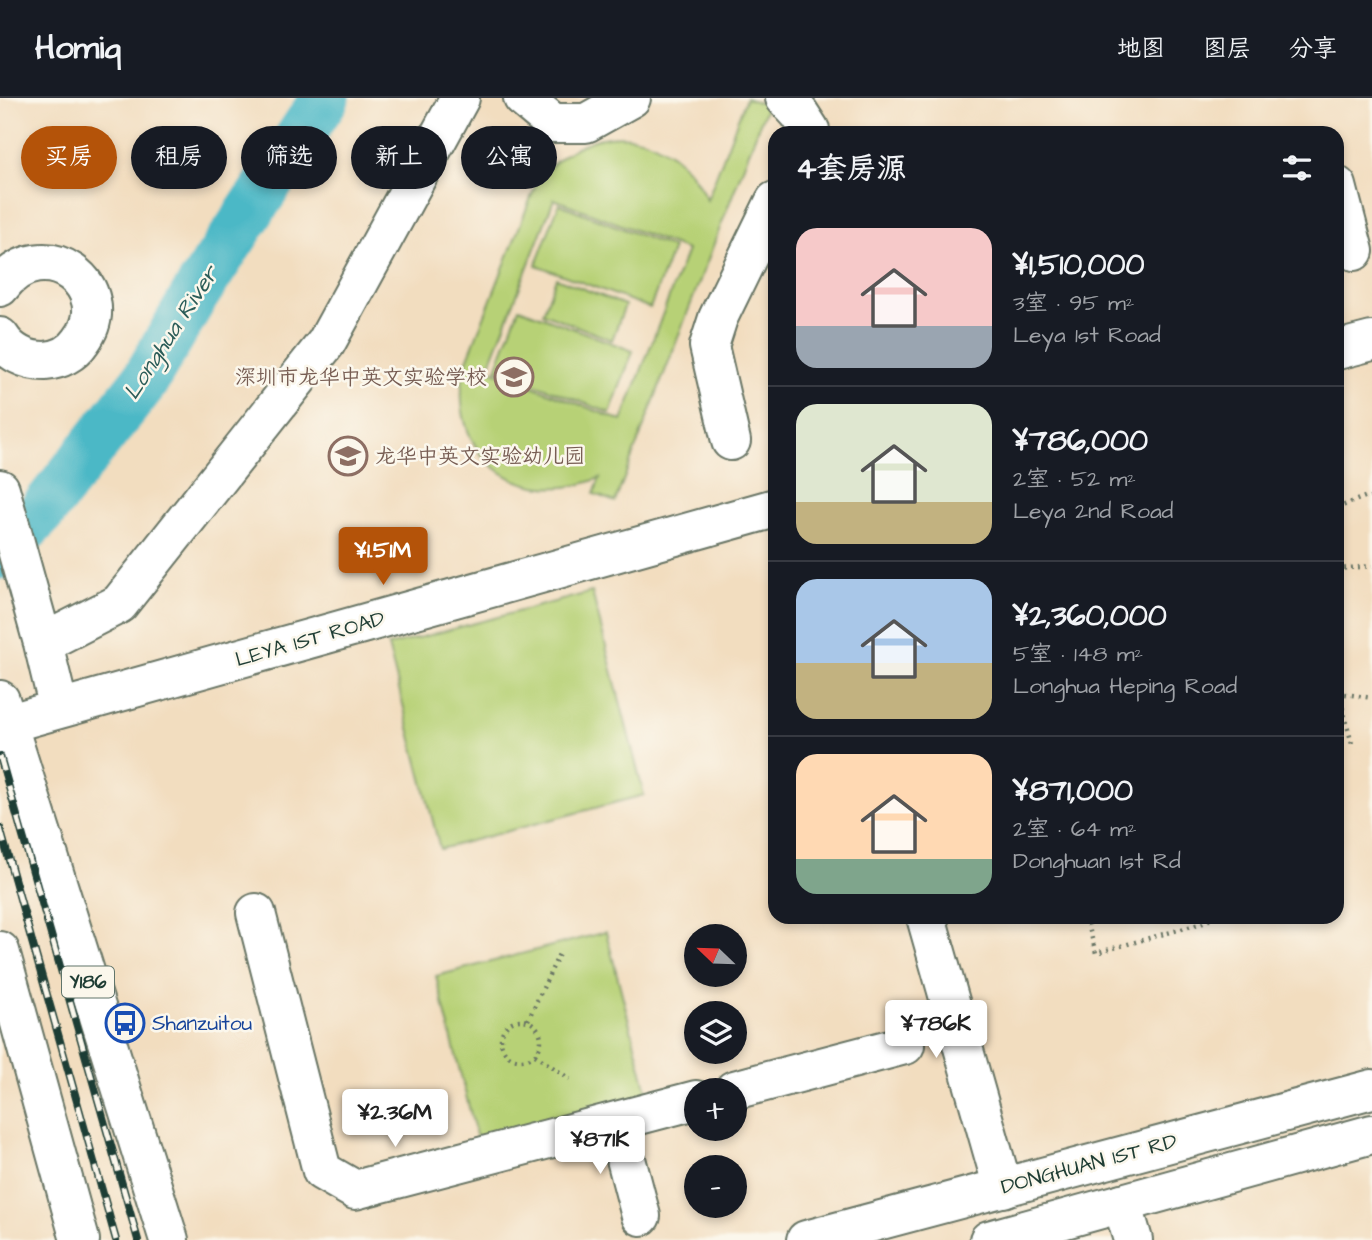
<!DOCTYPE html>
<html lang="zh">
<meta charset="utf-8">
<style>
:root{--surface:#171b24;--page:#242831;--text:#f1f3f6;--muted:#9ea1a6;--line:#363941;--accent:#b45309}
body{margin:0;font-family:"Architects Daughter","LXGW WenKai TC",sans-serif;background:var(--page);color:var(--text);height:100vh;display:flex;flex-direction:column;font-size:26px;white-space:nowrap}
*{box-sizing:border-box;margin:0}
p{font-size:23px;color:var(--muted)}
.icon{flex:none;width:38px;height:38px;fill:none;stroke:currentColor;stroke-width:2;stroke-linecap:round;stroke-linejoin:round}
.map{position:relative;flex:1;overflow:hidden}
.sheet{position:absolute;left:768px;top:28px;width:576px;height:798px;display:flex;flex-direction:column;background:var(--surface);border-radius:21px;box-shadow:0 4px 10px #0003}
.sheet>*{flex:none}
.hud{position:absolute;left:21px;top:28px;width:642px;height:63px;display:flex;gap:14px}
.needle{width:46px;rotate:293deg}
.buttons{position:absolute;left:684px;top:826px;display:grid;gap:14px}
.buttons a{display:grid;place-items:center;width:63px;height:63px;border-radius:50%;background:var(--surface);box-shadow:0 4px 10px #0003;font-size:35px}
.price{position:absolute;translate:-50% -60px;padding:0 16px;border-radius:7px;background:#fff;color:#222;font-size:23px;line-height:46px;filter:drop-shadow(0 2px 4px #0008)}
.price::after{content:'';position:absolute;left:50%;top:42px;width:21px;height:16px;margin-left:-10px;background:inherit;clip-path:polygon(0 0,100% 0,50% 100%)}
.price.active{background:var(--accent);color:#fff}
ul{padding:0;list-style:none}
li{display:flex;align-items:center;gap:21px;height:175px;padding:0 28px}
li+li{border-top:2px solid var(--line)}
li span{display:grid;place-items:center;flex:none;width:196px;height:140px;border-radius:21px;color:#555}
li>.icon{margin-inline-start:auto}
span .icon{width:84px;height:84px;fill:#fffc;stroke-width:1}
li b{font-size:30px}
h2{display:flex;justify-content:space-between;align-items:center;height:84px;padding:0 28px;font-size:30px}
.pill{padding:0 24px;border-radius:32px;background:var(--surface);box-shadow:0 4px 10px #0003;font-size:24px;line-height:63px}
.pill.active{background:var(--accent);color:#fff}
header{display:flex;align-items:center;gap:42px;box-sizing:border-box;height:98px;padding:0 35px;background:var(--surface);border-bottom:2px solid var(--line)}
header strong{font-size:33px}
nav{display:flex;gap:38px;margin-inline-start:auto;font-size:24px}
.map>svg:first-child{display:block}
.green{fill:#b7d176;stroke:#6b8755;stroke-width:2;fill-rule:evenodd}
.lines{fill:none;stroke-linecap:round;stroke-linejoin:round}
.river{stroke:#4bb8c6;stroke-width:49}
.minor-casing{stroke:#697565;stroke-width:42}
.major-casing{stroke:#697565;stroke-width:42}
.path{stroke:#697565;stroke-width:4.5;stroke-dasharray:2 5;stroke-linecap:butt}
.minor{stroke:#fff;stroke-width:38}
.major{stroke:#fff;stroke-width:38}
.rail-casing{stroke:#1f3d34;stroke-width:8}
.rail{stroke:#fbf7ec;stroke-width:5;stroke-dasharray:16;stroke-linecap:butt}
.labels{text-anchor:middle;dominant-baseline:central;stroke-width:5;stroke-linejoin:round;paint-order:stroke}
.shield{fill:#fbf7ec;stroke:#61756b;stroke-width:2}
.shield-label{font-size:19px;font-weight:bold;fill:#1f3d34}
.education-label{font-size:21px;fill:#785e54;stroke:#fbf7ec;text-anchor:end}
.street-label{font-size:21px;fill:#1f3d34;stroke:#fbf7ec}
.transit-label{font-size:21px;fill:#164399;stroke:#fbf7ec;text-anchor:start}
.water-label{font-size:23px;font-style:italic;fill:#2a5c58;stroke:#fbf7ec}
</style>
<header>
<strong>Homiq</strong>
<nav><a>地图</a><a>图层</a><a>分享</a></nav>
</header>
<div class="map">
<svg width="1372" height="1142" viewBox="0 0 1372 1142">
<rect width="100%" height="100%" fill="#fbf7ec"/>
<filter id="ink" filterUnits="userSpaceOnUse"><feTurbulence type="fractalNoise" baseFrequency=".0143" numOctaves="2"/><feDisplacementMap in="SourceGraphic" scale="14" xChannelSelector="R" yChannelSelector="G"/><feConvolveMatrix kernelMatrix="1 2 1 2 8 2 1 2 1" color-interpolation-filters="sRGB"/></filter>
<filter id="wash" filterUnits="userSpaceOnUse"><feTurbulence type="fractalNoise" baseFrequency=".00686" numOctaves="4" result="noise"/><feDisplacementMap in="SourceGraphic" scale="28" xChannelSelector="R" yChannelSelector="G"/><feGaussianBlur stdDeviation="1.57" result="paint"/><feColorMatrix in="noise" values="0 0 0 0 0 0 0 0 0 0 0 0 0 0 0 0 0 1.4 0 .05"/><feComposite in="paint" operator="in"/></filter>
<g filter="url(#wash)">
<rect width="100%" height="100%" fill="#f2ddbf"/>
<path class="green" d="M 746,0 L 767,7 L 615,404 L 594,396 L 600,380 C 516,414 443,353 466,265 L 537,84 C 589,16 671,25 707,102 ZM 554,101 L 687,152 L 622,323 L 488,271 Z
M 559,106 L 673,150 L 650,210 L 536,167 Z
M 556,180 L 625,207 L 612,242 L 543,215 Z
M 519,210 L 633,253 L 610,315 L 496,271 Z
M 592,494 L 644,697 L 440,751 L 388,548 Z
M 606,834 L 649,1001 L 478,1045 L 436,878 Z"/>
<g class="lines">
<path class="river" d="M 0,457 L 40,416 L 144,284 L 193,200 L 325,0"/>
</g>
</g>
<g filter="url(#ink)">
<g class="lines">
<defs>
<path id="minor" d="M 523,0 L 553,25 L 586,25 L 631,0
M 785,0 L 799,15 L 810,32 L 809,35
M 1337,88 L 1354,153
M 0,189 C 43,131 121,190 81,243 C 73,255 60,262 45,263 C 26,263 10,255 0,239
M 1337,252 L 1372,243
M 731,343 L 709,248 L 718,220 L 775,103
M 0,391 L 43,545
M 59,611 L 43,545 L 119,506 L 326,245 L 460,0
M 6,626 L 775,410
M 256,815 L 322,1073 L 355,1092 L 696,1002
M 926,819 L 1003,1090
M 734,992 L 905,947
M 616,1023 L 641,1118
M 1122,1105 L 1133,1142"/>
<path id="major" d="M 0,602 L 169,1142
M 0,853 L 80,1142
M 806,1142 L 1372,991
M 989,1142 L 1372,1036"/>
</defs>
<use href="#minor" class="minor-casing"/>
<use href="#major" class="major-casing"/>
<path class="path" d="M 1337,410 L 1367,398 L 1372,399
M 1337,471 L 1372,468
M 1338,595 L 1372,600
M 1339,596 L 1353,650
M 1086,819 L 1096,855 L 1203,825 L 1214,819
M501 942a20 20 0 1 1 40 0a20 20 0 1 1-40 0Z
M 528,922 L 559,856
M 535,957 L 570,981"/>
<use href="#minor" class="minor"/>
<use href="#major" class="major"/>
<defs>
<path id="rail" d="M 0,658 L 138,1142
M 0,730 L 116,1142"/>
</defs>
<use href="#rail" class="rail-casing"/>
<use href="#rail" class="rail"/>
</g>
</g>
<defs>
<symbol id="school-ring" viewBox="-11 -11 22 22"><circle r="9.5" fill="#fbf7ec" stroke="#8d6e63" stroke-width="1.5"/><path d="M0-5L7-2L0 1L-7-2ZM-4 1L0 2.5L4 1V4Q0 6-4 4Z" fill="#8d6e63"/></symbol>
<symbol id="bus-ring" viewBox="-11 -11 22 22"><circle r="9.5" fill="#fbf7ec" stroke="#1a4fb4" stroke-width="1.5"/><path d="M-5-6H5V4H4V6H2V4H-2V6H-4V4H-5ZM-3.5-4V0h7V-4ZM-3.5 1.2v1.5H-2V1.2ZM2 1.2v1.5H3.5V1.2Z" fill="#1a4fb4"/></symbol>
</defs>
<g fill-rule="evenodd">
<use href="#school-ring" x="492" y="257" width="44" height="44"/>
<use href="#school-ring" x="326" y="336" width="44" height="44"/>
<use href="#bus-ring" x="103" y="903" width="44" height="44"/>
</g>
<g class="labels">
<rect class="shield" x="62" y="868.5" width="52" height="31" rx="5"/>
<g class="shield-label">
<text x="88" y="884">Y186</text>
</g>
<g class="education-label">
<text x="487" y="279">深圳市龙华中英文实验学校</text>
<text x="375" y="358" text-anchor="start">龙华中英文实验幼儿园</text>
</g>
<g class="street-label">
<text transform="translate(310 541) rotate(-16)">LEYA 1ST ROAD</text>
<text transform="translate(1089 1066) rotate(-15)">DONGHUAN 1ST RD</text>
</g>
<g class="transit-label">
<text x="152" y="925">Shanzuitou</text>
</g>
<g class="water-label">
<text transform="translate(171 235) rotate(-57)">Longhua River</text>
</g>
</g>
</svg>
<div class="buttons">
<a><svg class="needle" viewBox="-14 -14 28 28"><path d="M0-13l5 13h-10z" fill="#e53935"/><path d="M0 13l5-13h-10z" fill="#9ea1a6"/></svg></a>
<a><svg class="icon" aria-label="layers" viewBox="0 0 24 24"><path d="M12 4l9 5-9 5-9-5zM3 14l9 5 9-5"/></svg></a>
<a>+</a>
<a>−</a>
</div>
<b class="price active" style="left:383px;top:489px">¥1.51M</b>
<b class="price" style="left:936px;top:962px">¥786K</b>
<b class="price" style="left:395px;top:1051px">¥2.36M</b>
<b class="price" style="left:600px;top:1078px">¥871K</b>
<div class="hud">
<a class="pill active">买房</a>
<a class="pill">租房</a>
<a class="pill">筛选</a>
<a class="pill">新上</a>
<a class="pill">公寓</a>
</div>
<section class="sheet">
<h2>4套房源<svg class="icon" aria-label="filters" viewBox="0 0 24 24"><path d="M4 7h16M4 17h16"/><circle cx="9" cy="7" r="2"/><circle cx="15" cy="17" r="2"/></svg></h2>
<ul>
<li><span style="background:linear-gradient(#f6c9c9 70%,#9aa5b1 0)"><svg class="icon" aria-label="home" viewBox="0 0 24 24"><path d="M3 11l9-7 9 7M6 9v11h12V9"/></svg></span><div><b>¥1,510,000</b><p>3室 · 95 m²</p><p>Leya 1st Road</p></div></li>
<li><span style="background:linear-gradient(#dfe7d0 70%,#c2b280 0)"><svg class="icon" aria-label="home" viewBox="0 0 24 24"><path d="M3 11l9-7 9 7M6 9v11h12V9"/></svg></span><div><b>¥786,000</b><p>2室 · 52 m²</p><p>Leya 2nd Road</p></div></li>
<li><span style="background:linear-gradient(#a9c7e8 60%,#c2b280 0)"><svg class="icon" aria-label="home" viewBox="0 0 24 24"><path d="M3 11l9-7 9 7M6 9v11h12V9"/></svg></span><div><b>¥2,360,000</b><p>5室 · 148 m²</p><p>Longhua Heping Road</p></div></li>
<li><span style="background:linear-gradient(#ffd9b3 75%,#7fa58c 0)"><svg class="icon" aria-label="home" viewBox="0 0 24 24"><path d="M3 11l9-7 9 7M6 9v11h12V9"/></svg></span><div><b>¥871,000</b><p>2室 · 64 m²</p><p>Donghuan 1st Rd</p></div></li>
</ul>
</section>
</div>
